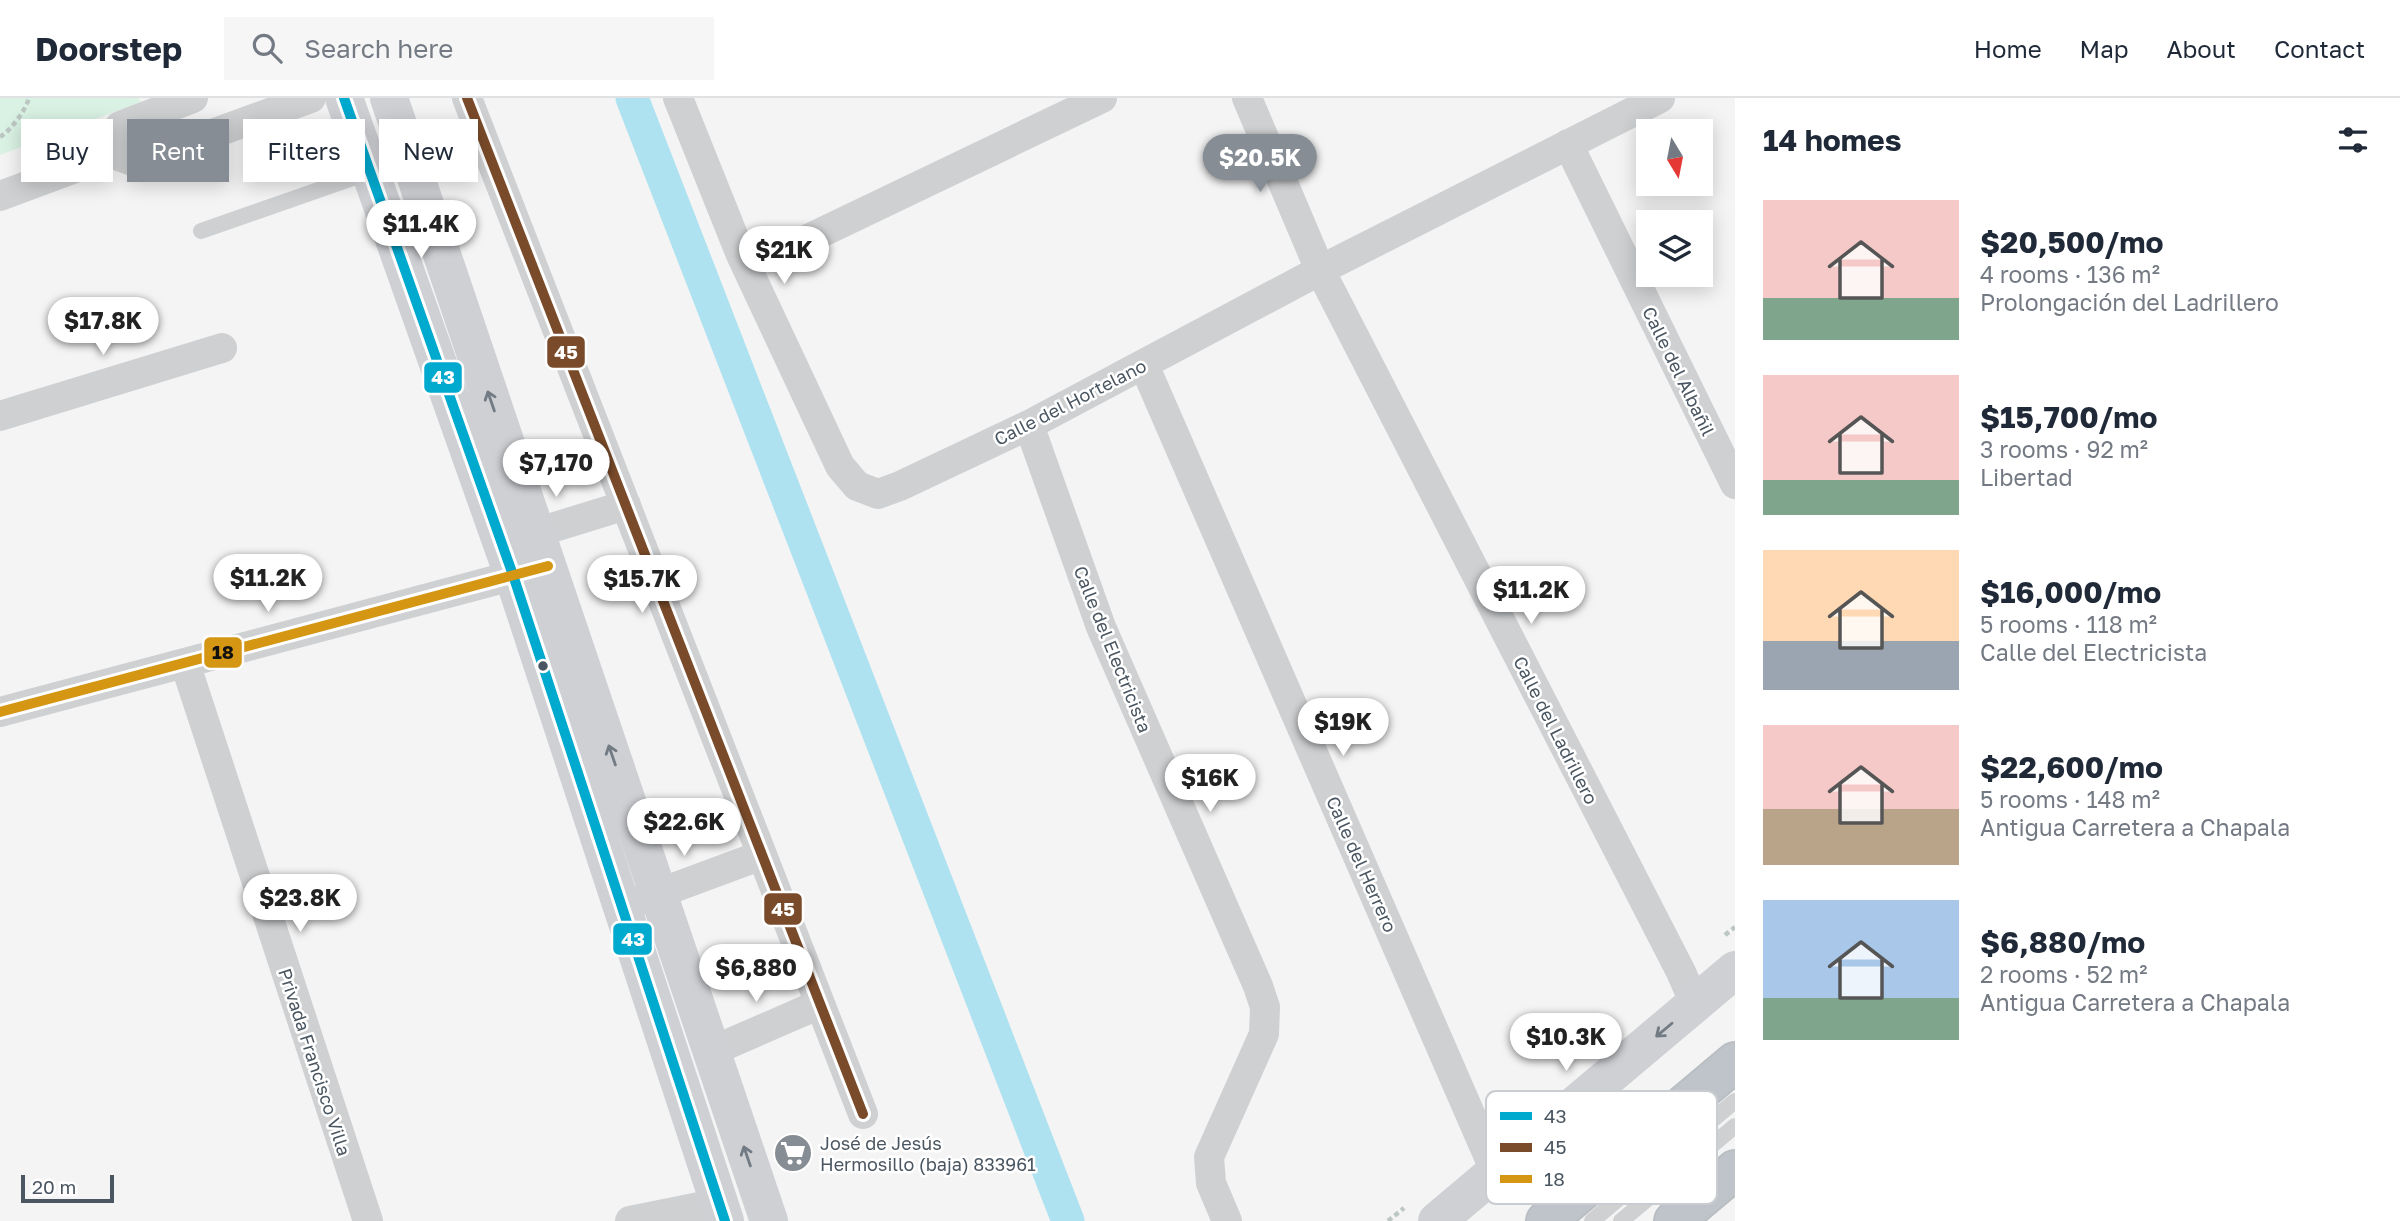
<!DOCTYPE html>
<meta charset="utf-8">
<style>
:root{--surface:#fff;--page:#f6f6f7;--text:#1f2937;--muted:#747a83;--line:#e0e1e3;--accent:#868d94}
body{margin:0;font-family:"Golos Text",sans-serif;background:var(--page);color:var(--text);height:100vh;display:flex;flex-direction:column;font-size:26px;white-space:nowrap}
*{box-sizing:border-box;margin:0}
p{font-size:23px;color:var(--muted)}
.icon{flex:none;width:38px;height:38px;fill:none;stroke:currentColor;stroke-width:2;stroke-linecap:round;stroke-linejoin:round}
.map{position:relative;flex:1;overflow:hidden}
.panel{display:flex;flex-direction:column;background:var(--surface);width:665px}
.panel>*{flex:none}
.hud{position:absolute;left:21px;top:21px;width:665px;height:63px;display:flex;gap:14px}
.needle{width:46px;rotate:170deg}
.fabs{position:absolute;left:1636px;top:21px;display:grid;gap:14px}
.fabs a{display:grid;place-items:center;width:77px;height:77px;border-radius:0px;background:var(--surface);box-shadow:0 4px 18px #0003;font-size:35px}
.scale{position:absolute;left:21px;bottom:18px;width:93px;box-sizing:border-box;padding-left:7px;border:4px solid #4a5661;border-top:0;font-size:19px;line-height:24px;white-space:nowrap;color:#4a5661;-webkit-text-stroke:5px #fff;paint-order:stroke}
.price{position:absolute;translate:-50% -60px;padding:0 16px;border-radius:24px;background:#fff;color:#222;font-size:23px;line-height:46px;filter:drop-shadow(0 2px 4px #0008)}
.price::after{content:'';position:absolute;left:50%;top:42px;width:21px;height:16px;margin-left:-10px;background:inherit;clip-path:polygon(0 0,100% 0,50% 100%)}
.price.active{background:var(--accent);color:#fff}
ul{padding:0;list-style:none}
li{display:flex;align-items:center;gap:21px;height:175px;padding:0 28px}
li span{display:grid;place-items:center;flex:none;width:196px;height:140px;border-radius:0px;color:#555}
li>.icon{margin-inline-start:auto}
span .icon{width:84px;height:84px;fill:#fffc;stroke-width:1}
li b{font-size:30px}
h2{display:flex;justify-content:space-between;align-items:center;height:84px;padding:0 28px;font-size:30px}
.chip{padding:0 24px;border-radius:0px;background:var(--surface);box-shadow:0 4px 18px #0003;font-size:24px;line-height:63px}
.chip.active{background:var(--accent);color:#fff}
header{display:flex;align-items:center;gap:42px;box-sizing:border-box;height:98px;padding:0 35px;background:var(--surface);border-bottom:2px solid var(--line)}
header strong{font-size:33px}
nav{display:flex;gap:38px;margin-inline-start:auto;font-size:24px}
.search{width:490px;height:63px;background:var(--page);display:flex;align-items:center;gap:18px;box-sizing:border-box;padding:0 24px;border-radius:0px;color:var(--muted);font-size:26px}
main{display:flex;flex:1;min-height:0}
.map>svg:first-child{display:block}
.green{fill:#d9f2e3}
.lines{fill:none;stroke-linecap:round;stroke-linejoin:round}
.canal{stroke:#aee2f0;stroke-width:33}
.highway-casing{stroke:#b9bec3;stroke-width:42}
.path{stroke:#bcc7c4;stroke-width:4.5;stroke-dasharray:5 3.5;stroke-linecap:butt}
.lane{stroke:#ced0d2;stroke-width:16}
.street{stroke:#ced0d2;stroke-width:30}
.secondary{stroke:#ced0d4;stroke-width:38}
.highway{stroke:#bec4c9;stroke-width:38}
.bus-1-casing{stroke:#fff;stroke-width:16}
.bus-2-casing{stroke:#fff;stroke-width:16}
.bus-3-casing{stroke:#fff;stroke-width:16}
.bus-1{stroke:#00a9ce;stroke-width:10}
.bus-2{stroke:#7a4b2a;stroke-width:10}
.bus-3{stroke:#d49613;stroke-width:10}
.oneway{stroke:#727b84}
.bus-dot{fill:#4a5661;stroke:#fff;stroke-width:2.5}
.labels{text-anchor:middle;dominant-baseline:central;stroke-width:5;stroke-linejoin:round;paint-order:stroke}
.street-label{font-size:18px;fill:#4a5661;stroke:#fff}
.poi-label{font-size:18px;fill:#4a5661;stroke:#fff;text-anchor:start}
.key{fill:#fff;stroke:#c9ccd0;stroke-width:2}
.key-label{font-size:19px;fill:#4a5661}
.line-badge{stroke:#fff;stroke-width:2.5}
.badge-label{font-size:19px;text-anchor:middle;font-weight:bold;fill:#fff}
.pale-badge-label{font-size:19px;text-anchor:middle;font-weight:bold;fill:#111}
</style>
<header>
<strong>Doorstep</strong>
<div class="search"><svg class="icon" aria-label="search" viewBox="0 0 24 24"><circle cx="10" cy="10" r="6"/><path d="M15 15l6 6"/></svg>Search here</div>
<nav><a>Home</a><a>Map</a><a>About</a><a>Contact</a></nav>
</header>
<main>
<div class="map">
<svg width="1735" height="1123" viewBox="0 0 1735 1123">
<rect width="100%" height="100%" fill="#f4f4f4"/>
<path class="green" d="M 0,0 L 139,0 L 141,4 L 0,57 Z"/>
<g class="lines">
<path class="canal" d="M 632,0 L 1068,1123"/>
<defs>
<path id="highway" d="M 1546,1123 L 1735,964
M 1674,1123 L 1735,1072"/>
</defs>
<use href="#highway" class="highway-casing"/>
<path class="path" d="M 0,39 C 12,31 25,13 29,0
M 1725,837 L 1735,829
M 1388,1123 L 1404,1110"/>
<path class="lane" d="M 201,133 L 370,74
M 1592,1123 L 1735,1003
M 1621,1123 L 1735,1028"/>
<path class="street" d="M 467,0 L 863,1016
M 678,0 L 741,157 L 840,368 L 857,388 L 878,396 L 900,388 L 1029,327 L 1330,167 L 1660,0
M 1247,0 L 1320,172 L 1681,874 L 1695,906
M 1568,46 L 1735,386
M 113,56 L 120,28 L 193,0
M 0,98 L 113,56 L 135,64 L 311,0
M 785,152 L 1102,0
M 1144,267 L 1495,1073
M 0,318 L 222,250
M 1029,327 L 1101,529 L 1258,888 L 1265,909 L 1264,936 L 1209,1059 L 1211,1085 L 1227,1123
M 516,441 L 626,407
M 185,565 L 368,1123
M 0,614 L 534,472
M 638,803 L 762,757
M 712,953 L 820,906
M 630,1123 L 719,1105"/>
<path class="secondary" d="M 344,0 L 513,477 L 725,1123
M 389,0 L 769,1123
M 1437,1123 L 1735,872"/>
<use href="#highway" class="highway"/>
<defs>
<path id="bus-1" d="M 344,0 L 513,477 L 725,1123"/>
<path id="bus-2" d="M 467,0 L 863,1016"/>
<path id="bus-3" d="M 0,614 L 548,468"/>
</defs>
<use href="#bus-1" class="bus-1-casing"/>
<use href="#bus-2" class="bus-2-casing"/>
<use href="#bus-3" class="bus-3-casing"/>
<use href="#bus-1" class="bus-1"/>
<use href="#bus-2" class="bus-2"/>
<use href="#bus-3" class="bus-3"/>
</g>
<defs><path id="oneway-shaft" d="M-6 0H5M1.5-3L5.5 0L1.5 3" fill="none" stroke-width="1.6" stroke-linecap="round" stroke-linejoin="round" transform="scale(1.75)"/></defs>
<g class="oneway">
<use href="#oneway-shaft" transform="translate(491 303) rotate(-109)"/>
<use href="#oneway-shaft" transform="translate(612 657) rotate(-109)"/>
<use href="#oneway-shaft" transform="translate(1664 932) rotate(140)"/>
<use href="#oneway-shaft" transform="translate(747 1058) rotate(-109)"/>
</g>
<defs>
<symbol id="supermarket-disc" viewBox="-11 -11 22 22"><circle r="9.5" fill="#868d94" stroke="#fff"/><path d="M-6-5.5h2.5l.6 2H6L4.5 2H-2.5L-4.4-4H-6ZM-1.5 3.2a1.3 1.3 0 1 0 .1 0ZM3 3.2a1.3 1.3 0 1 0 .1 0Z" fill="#fff"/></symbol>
</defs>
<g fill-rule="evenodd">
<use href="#supermarket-disc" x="771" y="1033" width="44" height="44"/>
</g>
<circle class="bus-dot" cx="543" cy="568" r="6"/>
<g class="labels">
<g class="street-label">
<text transform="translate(1679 273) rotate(64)">Calle del Albañil</text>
<text transform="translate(1070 304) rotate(-27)">Calle del Hortelano</text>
<text transform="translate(1113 551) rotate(68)">Calle del Electricista</text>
<text transform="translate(1556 632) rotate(63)">Calle del Ladrillero</text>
<text transform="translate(1362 766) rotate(66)">Calle del Herrero</text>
<text transform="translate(315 964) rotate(72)">Privada Francisco Villa</text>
</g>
<g class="poi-label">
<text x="820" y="1045">José de Jesús<tspan x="820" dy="21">Hermosillo (baja) 833961</tspan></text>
</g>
</g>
<rect x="1486" y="993" width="231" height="113" rx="10" class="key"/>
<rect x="1500" y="1014" width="32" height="8" fill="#00a9ce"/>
<rect x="1500" y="1045" width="32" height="9" fill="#7a4b2a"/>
<rect x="1500" y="1077" width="32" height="8" fill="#d49613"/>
<g class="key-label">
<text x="1544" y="1025">43</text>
<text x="1544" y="1056">45</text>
<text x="1544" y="1088">18</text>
</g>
<g class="line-badge">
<rect x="546" y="237" width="40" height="34" rx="7" fill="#7a4b2a"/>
<rect x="423" y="263" width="40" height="33" rx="7" fill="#00a9ce"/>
<rect x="203" y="538" width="40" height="33" rx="7" fill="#d49613"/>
<rect x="763" y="794" width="40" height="34" rx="7" fill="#7a4b2a"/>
<rect x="612" y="824" width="41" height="34" rx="7" fill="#00a9ce"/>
</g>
<g class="badge-label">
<text x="566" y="261">45</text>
<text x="443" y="286">43</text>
<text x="783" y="818">45</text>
<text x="633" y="848">43</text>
</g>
<g class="pale-badge-label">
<text x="223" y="561">18</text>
</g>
</svg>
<div class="fabs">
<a><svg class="needle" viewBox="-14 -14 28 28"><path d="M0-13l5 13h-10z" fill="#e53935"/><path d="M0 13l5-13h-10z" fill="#747a83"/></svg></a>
<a><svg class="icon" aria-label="layers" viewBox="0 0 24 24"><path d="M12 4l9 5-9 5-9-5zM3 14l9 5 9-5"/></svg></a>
</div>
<div class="scale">20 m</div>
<b class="price active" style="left:1260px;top:96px">$20.5K</b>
<b class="price" style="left:421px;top:162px">$11.4K</b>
<b class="price" style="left:784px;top:188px">$21K</b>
<b class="price" style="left:103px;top:259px">$17.8K</b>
<b class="price" style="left:556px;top:401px">$7,170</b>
<b class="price" style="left:268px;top:516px">$11.2K</b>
<b class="price" style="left:642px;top:517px">$15.7K</b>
<b class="price" style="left:1531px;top:528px">$11.2K</b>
<b class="price" style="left:1343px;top:660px">$19K</b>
<b class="price" style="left:1210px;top:716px">$16K</b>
<b class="price" style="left:684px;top:760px">$22.6K</b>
<b class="price" style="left:300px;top:836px">$23.8K</b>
<b class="price" style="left:756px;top:906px">$6,880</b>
<b class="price" style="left:1566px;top:975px">$10.3K</b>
<div class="hud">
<a class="chip">Buy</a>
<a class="chip active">Rent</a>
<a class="chip">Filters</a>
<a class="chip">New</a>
</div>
</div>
<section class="panel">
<h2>14 homes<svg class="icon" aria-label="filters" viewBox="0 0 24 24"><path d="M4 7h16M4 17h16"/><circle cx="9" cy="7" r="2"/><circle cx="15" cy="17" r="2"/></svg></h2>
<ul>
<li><span style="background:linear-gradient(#f6c9c9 70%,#7fa58c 0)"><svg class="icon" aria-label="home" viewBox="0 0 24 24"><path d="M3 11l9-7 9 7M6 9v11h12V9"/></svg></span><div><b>$20,500/mo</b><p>4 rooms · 136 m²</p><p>Prolongación del Ladrillero</p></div></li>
<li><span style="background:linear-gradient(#f6c9c9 75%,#7fa58c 0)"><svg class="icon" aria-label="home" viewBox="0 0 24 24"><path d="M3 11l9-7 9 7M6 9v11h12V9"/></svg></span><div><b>$15,700/mo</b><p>3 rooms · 92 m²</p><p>Libertad</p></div></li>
<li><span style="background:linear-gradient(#ffd9b3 65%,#9aa5b1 0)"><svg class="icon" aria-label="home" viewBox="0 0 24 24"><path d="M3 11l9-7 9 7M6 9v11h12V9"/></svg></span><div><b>$16,000/mo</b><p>5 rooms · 118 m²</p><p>Calle del Electricista</p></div></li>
<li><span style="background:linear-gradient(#f6c9c9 60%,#b9a48a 0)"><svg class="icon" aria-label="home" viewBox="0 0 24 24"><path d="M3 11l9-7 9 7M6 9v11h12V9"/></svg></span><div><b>$22,600/mo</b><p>5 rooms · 148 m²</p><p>Antigua Carretera a Chapala</p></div></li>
<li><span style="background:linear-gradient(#a9c7e8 70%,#7fa58c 0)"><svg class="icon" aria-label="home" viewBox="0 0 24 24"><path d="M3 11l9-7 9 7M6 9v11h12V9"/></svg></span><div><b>$6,880/mo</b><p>2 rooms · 52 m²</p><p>Antigua Carretera a Chapala</p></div></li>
</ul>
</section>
</main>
